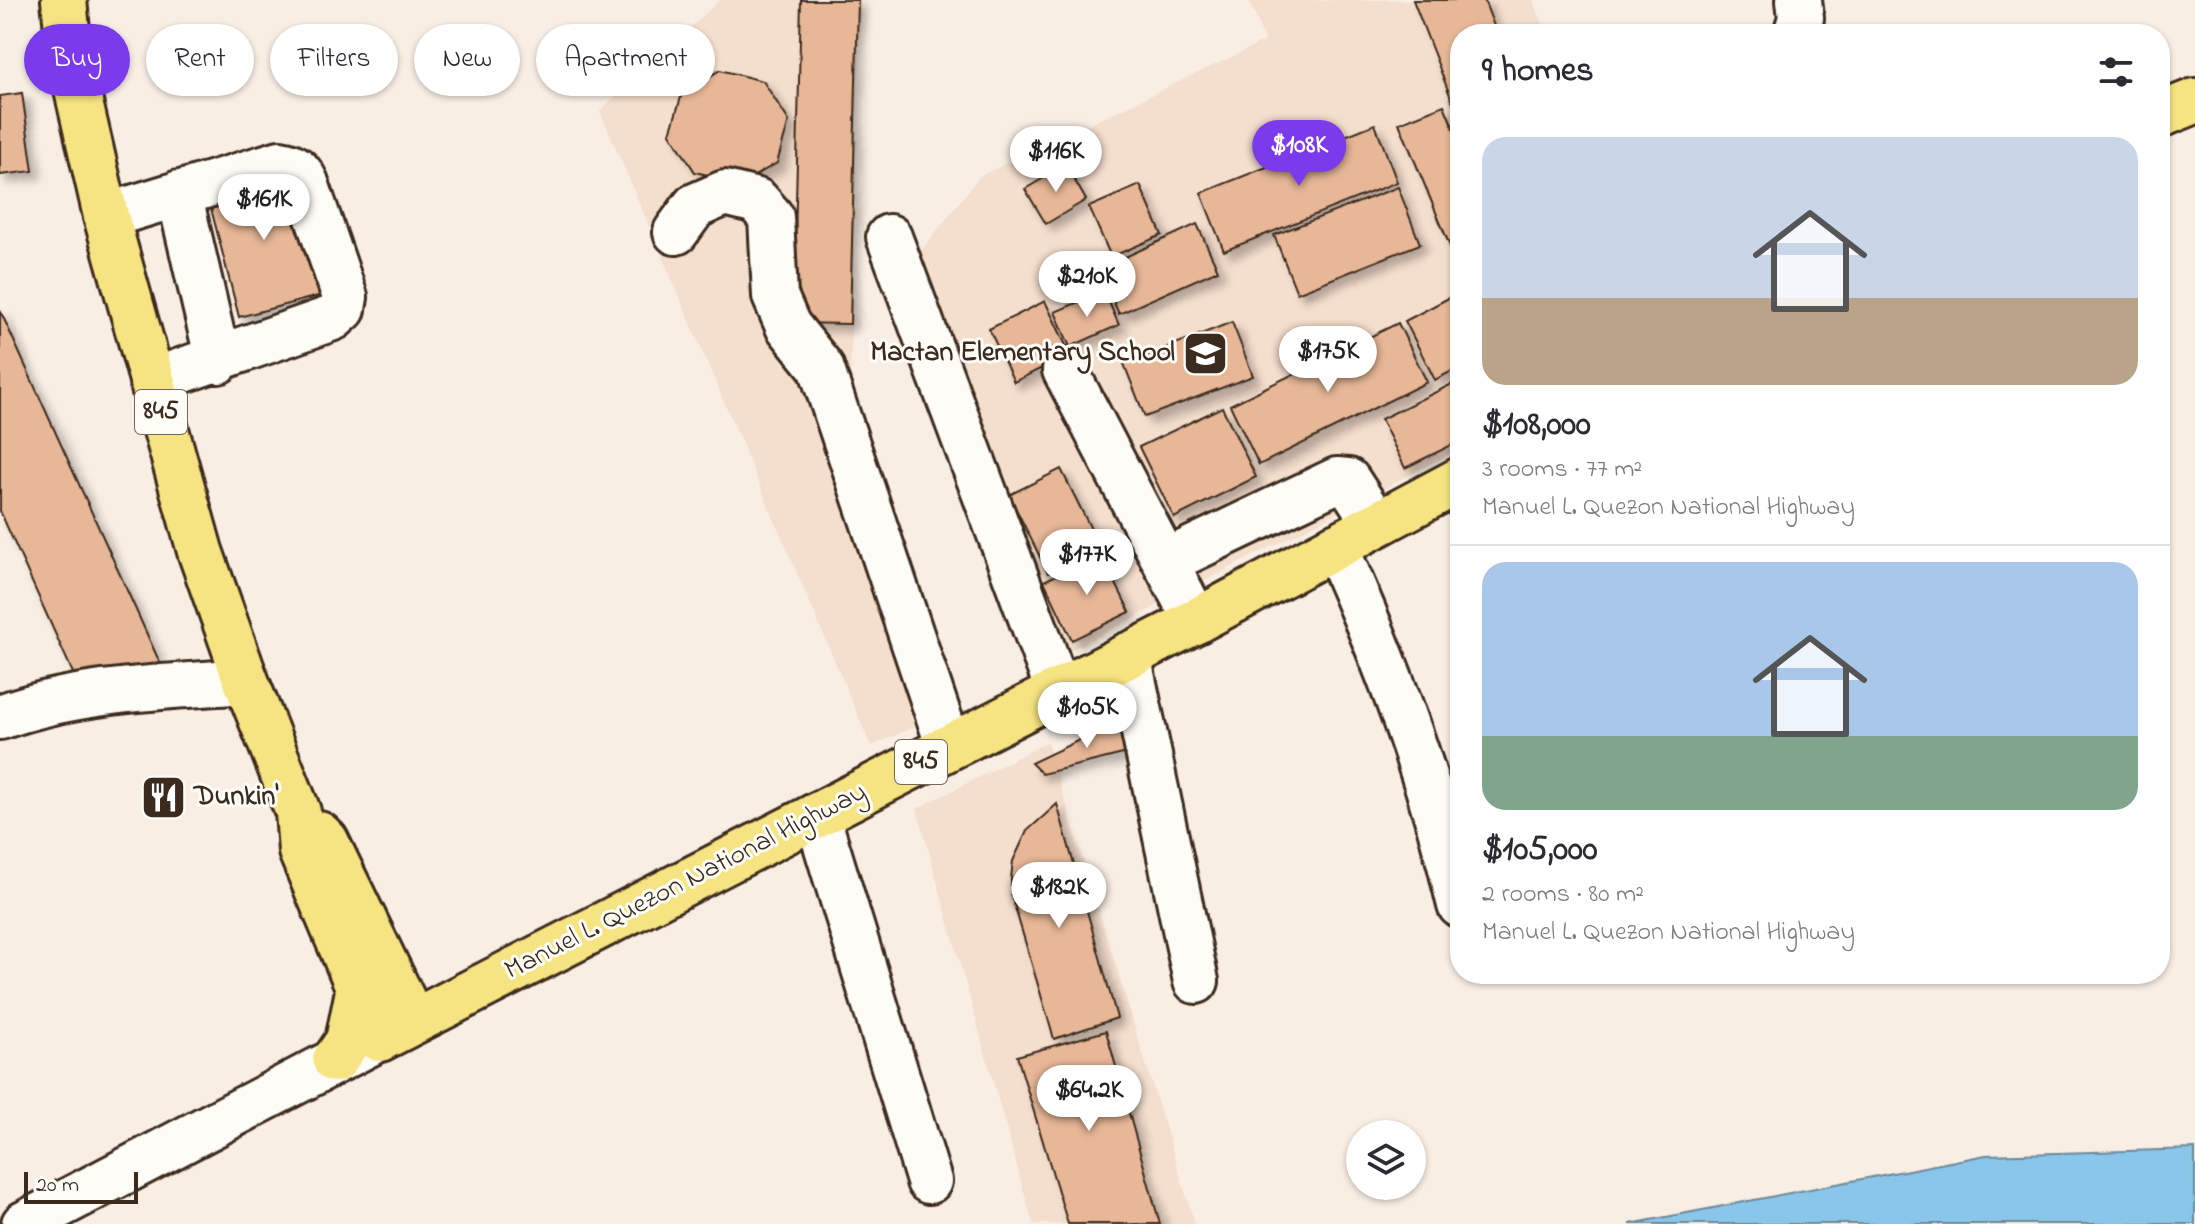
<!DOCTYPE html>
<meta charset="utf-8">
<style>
:root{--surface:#fff;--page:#f7f7f7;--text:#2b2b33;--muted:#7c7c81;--line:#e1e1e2;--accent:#7c3aed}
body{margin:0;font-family:"Indie Flower",sans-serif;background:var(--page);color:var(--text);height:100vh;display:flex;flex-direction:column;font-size:30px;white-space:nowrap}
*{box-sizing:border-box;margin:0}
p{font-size:26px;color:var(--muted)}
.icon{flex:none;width:44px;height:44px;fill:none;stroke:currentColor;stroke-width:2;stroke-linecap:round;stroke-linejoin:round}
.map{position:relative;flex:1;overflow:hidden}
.details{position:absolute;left:1450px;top:24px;width:720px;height:960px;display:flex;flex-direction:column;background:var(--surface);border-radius:32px;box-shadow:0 2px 6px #0004}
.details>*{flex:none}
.guide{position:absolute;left:24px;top:24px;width:760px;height:72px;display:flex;gap:16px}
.buttons{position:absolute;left:1346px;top:1120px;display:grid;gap:16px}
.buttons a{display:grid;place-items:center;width:80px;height:80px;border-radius:50%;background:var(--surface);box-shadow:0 2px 6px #0004;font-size:40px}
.scale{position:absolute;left:24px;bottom:20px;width:114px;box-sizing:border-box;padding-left:8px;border:4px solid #3b2a1e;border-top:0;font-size:22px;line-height:28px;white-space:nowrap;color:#3b2a1e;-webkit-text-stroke:6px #fdfcf7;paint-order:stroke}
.price{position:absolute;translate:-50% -68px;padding:0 18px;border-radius:28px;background:#fff;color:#222;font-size:26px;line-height:52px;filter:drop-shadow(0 2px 4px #0008)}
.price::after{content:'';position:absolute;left:50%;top:48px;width:24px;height:18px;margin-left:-12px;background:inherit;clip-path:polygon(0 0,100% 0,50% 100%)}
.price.current{background:var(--accent);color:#fff}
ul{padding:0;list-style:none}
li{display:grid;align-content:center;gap:16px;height:424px;padding:0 32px}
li+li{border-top:2px solid var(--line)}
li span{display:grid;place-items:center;height:248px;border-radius:24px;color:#555}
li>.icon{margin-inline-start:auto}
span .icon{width:144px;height:144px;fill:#fffc;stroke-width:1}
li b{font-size:34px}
h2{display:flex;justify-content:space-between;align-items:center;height:96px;padding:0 32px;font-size:34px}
.chip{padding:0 28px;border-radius:36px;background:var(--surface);box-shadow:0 2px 6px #0004;font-size:28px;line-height:72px}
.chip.current{background:var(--accent);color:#fff}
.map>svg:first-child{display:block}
.built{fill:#f4decd}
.water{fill:#8ac6ea;stroke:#6a8898;stroke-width:2}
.building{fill:#e7b797;stroke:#3b2a1e;stroke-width:2;filter:url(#shadow)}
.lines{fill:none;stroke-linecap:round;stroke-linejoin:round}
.minor-casing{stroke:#3b2a1e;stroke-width:50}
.major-casing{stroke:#3b2a1e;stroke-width:50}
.minor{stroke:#fdfcf7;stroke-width:44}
.major{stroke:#f6e381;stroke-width:44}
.labels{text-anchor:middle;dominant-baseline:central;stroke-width:6;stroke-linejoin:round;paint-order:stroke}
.shield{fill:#fdfcf7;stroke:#75695f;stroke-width:2}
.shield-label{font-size:26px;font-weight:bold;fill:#3b2a1e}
.poi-label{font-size:28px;font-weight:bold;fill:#3b2a1e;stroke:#fdfcf7;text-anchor:end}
.street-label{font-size:28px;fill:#3b2a1e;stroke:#fdfcf7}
</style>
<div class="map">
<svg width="2195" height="1224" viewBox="0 0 2195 1224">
<defs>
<filter id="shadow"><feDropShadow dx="7" dy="7" stdDeviation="4" flood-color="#0004"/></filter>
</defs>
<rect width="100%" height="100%" fill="#f9eee4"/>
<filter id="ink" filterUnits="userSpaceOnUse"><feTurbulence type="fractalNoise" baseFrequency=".0125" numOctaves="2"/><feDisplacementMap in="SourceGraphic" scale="16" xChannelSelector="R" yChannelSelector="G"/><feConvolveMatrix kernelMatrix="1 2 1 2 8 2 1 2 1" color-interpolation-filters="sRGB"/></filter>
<g filter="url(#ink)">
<path class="built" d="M 720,0 L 861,0 L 849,410 L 958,708 L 871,746 L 600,111 Z
M 1249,0 L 1533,0 L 1547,34 L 1460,34 L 1460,449 L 1058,657 L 917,256 L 980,176 L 1265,41 Z
M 1047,742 L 1195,1224 L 1033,1224 L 917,809 Z"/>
<path class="water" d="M 2195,1149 L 2195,1224 L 1630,1224 L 1986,1155 Z"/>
<path class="building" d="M 801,0 L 858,0 L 850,324 L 793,323 Z
M 1413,0 L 1484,0 L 1497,34 L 1460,34 L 1460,121 Z
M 720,70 L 763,81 L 789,121 L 777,163 L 742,183 L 695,172 L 670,133 L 682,94 Z
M 22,93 L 33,171 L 0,175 L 0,96 Z
M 1444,105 L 1460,144 L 1459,268 L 1399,123 Z
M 1375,124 L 1397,182 L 1224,251 L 1201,193 Z
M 1066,165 L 1086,200 L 1046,224 L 1025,189 Z
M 289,168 L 322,295 L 239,317 L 206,189 Z
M 1140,185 L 1162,235 L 1111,257 L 1089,207 Z
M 1398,187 L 1420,244 L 1297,293 L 1274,235 Z
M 1197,224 L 1218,270 L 1119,314 L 1099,269 Z
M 1104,291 L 1119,325 L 1070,347 L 1055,312 Z
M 1460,292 L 1460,367 L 1435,380 L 1405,321 Z
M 1045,301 L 1070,354 L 1014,382 L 989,329 Z
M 0,310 L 165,674 L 77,682 L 0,511 Z
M 1232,322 L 1253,376 L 1145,417 L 1124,364 Z
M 1398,323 L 1427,382 L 1259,465 L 1230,405 Z
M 1452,384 L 1460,401 L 1460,441 L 1405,468 L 1381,419 Z
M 1222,407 L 1256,477 L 1174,518 L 1139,447 Z
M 1061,469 L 1100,547 L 1048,573 L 1009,495 Z
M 1101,553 L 1130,612 L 1072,640 L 1044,581 Z
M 1119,721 L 1131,752 L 1042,774 L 1031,763 Z
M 1057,804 L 1117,1018 L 1054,1039 L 1011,894 L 1011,878 L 1013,861 L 1027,831 Z
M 1106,1031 L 1160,1224 L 1068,1224 L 1017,1056 Z"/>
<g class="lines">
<defs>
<path id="minor" d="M 1796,34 L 1801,18 L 1799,0
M 179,193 L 218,361
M 106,216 L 280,163 C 294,165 300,170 306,183 L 345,297 L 343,309 L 333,318 L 152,381
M 676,232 L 695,206 L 725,193 L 757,201 L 771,217 L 775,296 L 788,326 L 821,367 L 949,747
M 889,237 L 1058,690
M 1065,370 L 1196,621
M 1335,546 C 1387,663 1431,780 1460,905
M 1167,561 L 1337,480 L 1348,481 L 1376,524
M 1128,655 L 1196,981
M 0,717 C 78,689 164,687 246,681
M 817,815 L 929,1181
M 24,1224 L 370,1043"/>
<path id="major" d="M 64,0 L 70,59 L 106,216 L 200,551 L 246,681 L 298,812 L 301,851 L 380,1039 L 1196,621 L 1460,480
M 2160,115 L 2195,101
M 319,834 L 326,841 L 413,1021
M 335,1060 L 348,1041 L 358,991"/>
</defs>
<use href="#minor" class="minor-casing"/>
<use href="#major" class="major-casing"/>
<use href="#minor" class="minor"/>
<use href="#major" class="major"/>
</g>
</g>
<defs>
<symbol id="school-square" viewBox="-11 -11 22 22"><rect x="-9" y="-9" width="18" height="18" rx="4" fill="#3b2a1e" stroke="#fdfcf7"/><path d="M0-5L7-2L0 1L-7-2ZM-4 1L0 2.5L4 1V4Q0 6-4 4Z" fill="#fff"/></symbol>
<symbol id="restaurant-square" viewBox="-11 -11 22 22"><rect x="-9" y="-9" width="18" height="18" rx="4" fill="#3b2a1e" stroke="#fdfcf7"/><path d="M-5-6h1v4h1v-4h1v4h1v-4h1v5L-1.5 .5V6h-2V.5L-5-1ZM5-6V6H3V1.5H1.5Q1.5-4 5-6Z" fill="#fff"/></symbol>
</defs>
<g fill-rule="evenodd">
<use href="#school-square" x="1180" y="328" width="51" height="51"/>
<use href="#restaurant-square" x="138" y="772" width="51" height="51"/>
</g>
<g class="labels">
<g class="shield">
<rect x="135" y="390" width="52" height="44" rx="6"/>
<rect x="895" y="740" width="52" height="44" rx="6"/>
</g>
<g class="shield-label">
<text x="161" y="412">845</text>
<text x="921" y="762">845</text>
</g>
<g class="poi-label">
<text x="1175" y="353">Mactan Elementary School</text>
<text x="194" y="797" text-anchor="start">Dunkin'</text>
</g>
<g class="street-label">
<text transform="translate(686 882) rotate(-27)">Manuel L. Quezon National Highway</text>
</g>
</g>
</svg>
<div class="buttons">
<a><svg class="icon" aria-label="layers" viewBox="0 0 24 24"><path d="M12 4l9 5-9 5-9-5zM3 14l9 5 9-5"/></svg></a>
</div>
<div class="scale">20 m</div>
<b class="price current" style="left:1299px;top:188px">$108K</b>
<b class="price" style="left:1056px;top:194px">$116K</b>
<b class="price" style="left:264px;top:242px">$161K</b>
<b class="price" style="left:1087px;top:319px">$210K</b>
<b class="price" style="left:1328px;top:394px">$175K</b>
<b class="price" style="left:1087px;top:597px">$177K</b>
<b class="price" style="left:1087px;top:750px">$105K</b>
<b class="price" style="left:1059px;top:930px">$182K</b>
<b class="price" style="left:1089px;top:1133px">$64.2K</b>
<div class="guide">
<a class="chip current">Buy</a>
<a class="chip">Rent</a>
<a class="chip">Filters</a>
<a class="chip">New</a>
<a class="chip">Apartment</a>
</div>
<section class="details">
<h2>9 homes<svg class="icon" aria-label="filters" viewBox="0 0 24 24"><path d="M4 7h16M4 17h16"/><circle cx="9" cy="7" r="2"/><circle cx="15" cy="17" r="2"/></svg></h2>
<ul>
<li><span style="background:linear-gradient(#c9d6e8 65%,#b9a48a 0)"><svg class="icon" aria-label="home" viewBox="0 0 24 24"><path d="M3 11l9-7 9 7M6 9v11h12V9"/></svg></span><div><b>$108,000</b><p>3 rooms · 77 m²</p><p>Manuel L. Quezon National Highway</p></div></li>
<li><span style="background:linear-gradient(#a9c7e8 70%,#7fa58c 0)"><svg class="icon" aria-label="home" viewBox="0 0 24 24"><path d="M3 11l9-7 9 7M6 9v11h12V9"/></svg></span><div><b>$105,000</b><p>2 rooms · 80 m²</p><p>Manuel L. Quezon National Highway</p></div></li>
</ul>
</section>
</div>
